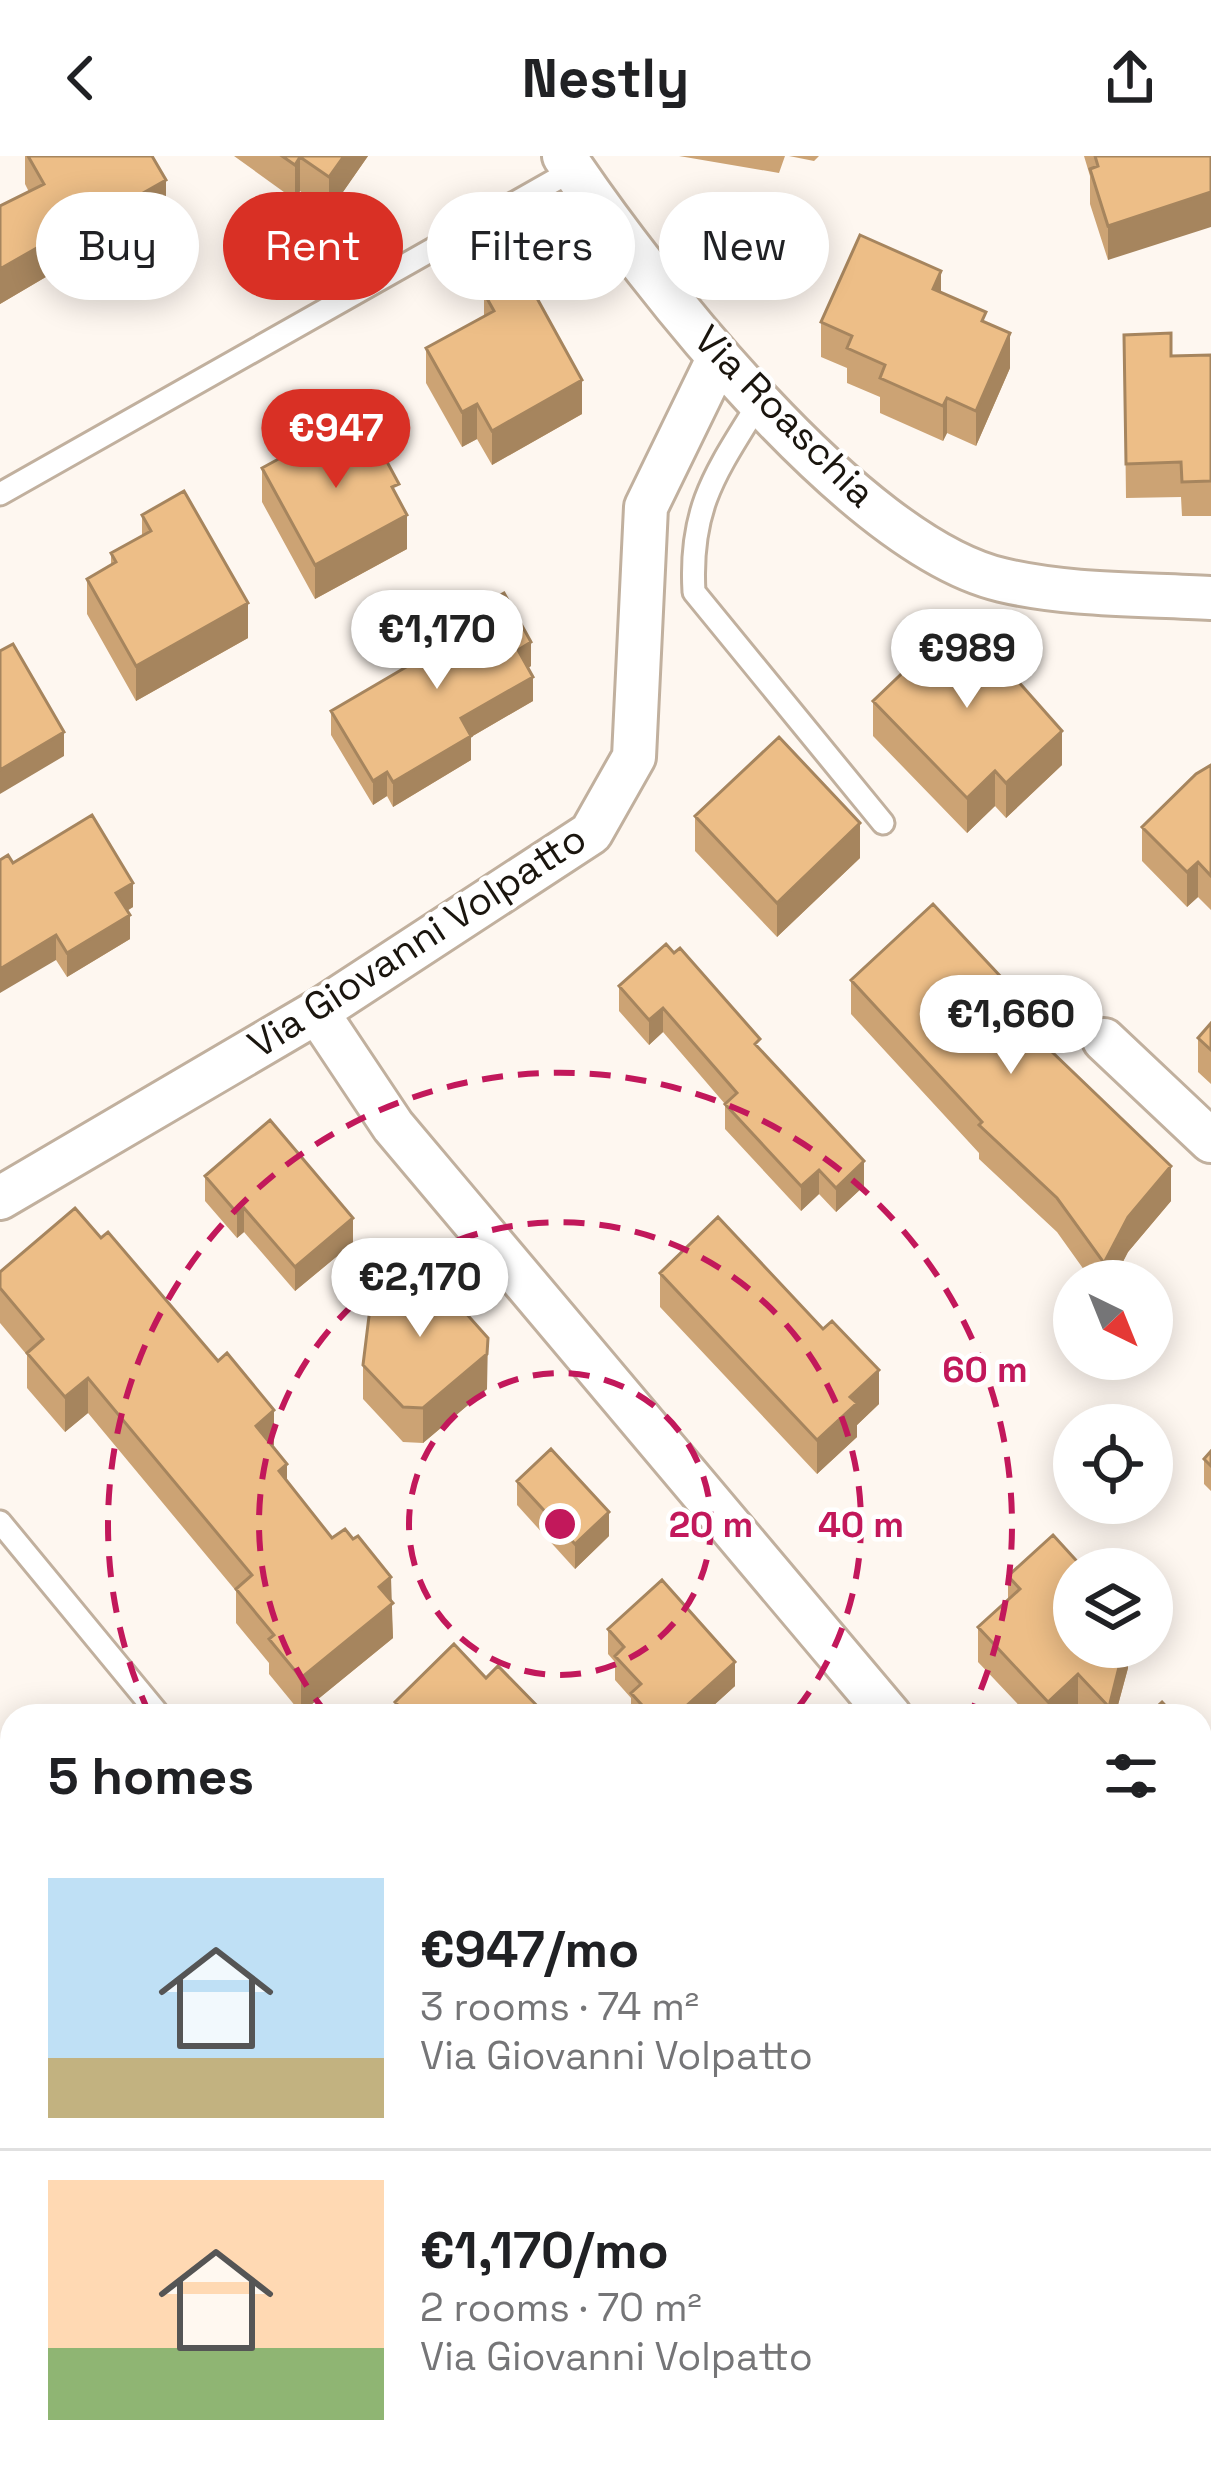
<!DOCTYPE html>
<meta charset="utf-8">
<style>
:root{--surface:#fff;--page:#f2f2f2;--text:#202124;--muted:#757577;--line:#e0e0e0;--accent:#d93025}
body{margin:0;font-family:"Space Grotesk",sans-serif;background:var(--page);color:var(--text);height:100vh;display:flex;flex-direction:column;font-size:45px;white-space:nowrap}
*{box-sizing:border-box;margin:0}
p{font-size:39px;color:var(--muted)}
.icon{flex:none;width:66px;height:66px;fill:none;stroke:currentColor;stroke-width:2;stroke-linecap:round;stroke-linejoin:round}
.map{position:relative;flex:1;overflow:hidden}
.panel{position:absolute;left:0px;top:1548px;width:1212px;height:768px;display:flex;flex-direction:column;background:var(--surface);border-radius:36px 36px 0 0;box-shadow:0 6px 30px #0003}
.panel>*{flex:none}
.top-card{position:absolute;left:36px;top:36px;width:1140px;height:108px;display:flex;gap:24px}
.needle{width:78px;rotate:137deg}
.buttons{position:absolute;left:1053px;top:1104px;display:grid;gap:24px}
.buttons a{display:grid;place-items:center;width:120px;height:120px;border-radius:50%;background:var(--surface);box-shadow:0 6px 30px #0003;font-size:60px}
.price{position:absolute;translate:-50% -102px;padding:0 27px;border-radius:42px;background:#fff;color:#222;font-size:39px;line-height:78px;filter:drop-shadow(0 3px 6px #0008)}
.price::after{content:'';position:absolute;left:50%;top:72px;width:36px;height:27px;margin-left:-18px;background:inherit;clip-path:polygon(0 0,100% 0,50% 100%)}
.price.current{background:var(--accent);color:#fff}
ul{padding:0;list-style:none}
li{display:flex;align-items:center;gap:36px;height:300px;padding:0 48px}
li+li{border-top:3px solid var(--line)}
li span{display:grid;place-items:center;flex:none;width:336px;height:240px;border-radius:0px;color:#555}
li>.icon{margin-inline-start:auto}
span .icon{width:144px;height:144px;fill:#fffc;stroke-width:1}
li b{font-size:51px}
h2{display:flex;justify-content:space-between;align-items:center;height:144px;padding:0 48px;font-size:51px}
.chip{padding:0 42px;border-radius:54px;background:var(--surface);box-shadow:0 6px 30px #0003;font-size:42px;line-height:108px}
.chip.current{background:var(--accent);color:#fff}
header{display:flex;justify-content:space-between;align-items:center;height:156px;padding:0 48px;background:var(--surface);font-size:54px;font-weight:800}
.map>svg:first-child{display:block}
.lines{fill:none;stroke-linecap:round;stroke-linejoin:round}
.service-casing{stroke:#c1b09e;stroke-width:27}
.minor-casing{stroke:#c1b09e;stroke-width:48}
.primary-casing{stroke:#8f6223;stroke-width:72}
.service{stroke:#fff;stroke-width:21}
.minor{stroke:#fff;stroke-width:42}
.primary{stroke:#e2b982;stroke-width:66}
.wall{fill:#cca374}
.shaded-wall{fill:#a6855e}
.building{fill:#edbe87;stroke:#a6855e;stroke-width:3}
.ring{fill:none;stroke:#c2185b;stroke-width:6;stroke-dasharray:21 15}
.labels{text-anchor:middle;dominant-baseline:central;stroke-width:9;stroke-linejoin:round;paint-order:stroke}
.street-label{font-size:39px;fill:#1a150e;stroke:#fff}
.centre{fill:#c2185b;stroke:#fff;stroke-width:6}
.ring-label{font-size:36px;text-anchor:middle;font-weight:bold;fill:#c2185b;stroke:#fff;stroke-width:9;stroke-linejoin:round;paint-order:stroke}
</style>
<header><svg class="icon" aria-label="back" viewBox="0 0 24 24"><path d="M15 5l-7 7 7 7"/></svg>Nestly<svg class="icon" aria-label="share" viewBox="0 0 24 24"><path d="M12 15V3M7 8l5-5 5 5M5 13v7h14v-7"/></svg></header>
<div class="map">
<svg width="1211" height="2316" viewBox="0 0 1211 2316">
<rect width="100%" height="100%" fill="#fef7f0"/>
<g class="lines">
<defs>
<path id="service" d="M 760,245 C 717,315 689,350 694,436 L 883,667
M 0,338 L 573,14
M 0,1366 L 160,1560"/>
<path id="minor" d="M 564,0 C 647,124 855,390 1002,424 C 1069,440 1143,438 1211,442
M 317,856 L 393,970 L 890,1560
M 1104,884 L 1211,985
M 0,1042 L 317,856 L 591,677 L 634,601 L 646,351 L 718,203
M 1200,1839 L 1211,1827
M 946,2316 L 947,2304
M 991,2316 L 1002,2304"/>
<path id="primary" d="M 1200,2237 L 1211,2239
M 0,2262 L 12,2262"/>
</defs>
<use href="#service" class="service-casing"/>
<use href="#minor" class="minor-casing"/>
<use href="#primary" class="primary-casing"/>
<use href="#service" class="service"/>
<use href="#minor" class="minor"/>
<use href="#primary" class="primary"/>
</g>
<path class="wall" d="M 25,0 L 152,0 L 166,59 L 144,71 L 144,91 L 66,134 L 56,115 L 0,148 L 0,50 L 29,36 L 25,28 Z
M 234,0 L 368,0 L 329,56 L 300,35 L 295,44 Z
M 679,0 L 785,0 L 779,17 Z
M 789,0 L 819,0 L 814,5 Z
M 1084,0 L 1211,0 L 1108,104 L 1090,48 L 1090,20 Z
M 941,136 L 986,166 L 1010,212 L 976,290 L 947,277 L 943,285 L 880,257 L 880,241 L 847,227 L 847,212 L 821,201 L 821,166 Z
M 484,137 L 582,258 L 492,309 L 477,283 L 462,291 L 426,227 L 426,192 L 484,160 Z
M 1124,179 L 1171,200 L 1211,199 L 1211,360 L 1182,360 L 1181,341 L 1126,342 Z
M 344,280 L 399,345 L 407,393 L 315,443 L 262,346 L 262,312 Z
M 142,359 L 248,482 L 136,545 L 87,458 L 87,423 L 111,409 L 111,397 L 142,380 Z
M 418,487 L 531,510 L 528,512 L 533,545 L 471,581 L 471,604 L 393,651 L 387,640 L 373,649 L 331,579 L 331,555 L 418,504 Z
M 873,545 L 1062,609 L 1006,662 L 995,650 L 967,677 L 873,580 Z
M 1211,609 L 1211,754 L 1198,741 L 1187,751 L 1142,705 L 1142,671 Z
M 695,660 L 860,702 L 777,781 L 695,695 Z
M 13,707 L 133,751 L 127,755 L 130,783 L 67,821 L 56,804 Z
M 851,824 L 1015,860 L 1171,1045 L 1128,1096 L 1113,1125 L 1092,1125 L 1057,1076 L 979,1003 L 979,997 L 851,858 Z
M 619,830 L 760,894 L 864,1030 L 836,1056 L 819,1038 L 801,1055 L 725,973 L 725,948 L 663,876 L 649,889 L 619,855 Z
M 1211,867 L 1211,928 L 1198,916 L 1198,882 Z
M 205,1020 L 353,1087 L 295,1135 L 244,1076 L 237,1082 L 205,1045 Z
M 0,1116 L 274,1289 L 273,1290 L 287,1327 L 332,1382 L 391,1445 L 393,1482 L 301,1557 L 269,1518 L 269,1507 L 236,1467 L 236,1435 L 88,1257 L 65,1276 L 27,1232 L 27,1199 L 0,1167 Z
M 660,1117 L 879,1248 L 857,1269 L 857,1281 L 817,1318 L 660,1151 Z
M 363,1209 L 487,1233 L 423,1287 L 403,1286 L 363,1243 Z
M 1211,1295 L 1211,1335 L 1204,1328 L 1204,1303 Z
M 517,1325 L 609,1380 L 575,1413 L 517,1349 Z
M 1008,1420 L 1128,1491 L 1128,1512 L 1115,1560 L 1085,1560 L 1078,1553 L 1070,1560 L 1029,1560 L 978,1506 L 978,1471 L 1008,1444 Z
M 608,1473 L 735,1530 L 702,1560 L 631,1560 L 631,1542 L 615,1524 L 615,1506 L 608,1498 Z
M 486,1522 L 547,1560 L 395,1560 L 395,1546 Z
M 1200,1904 L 1211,1912 L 1211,2047 L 1200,2039 Z
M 12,2113 L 12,2180 L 0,2180 L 0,2136 Z"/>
<path class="shaded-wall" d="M 344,0 L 368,0 L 329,56 L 329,21 Z
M 300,1 L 300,35 L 295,44 L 295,9 Z
M 166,24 L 166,59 L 144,71 L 144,91 L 66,134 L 66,99 L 136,41 Z
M 1211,36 L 1211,71 L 1108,104 L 1108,70 Z
M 56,81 L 56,115 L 0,148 L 0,113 Z
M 941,115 L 941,149 L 933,133 Z
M 1010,177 L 1010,212 L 976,290 L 976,255 Z
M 582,224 L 582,258 L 492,309 L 492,275 Z
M 947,242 L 947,277 L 943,285 L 943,250 Z
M 477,248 L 477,283 L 462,291 L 462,256 Z
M 407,359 L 407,393 L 315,443 L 315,409 Z
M 248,447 L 248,482 L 136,545 L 136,510 Z
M 531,486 L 531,510 L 518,518 L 518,494 Z
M 533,521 L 533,545 L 471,581 L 471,604 L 393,651 L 393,626 L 461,562 Z
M 1062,575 L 1062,609 L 1006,662 L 1006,627 Z
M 64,576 L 64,600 L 0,638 L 0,614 Z
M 995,615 L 995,650 L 967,677 L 967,642 Z
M 387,616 L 387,640 L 373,649 L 373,625 Z
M 860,667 L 860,702 L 777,781 L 777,747 Z
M 1198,706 L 1198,741 L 1187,751 L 1187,716 Z
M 133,727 L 133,751 L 116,761 L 116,737 Z
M 130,759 L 130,783 L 67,821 L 67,797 Z
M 56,779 L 56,804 L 0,837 L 0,813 Z
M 1015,836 L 1015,870 L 1002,848 Z
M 663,852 L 663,876 L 649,889 L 649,864 Z
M 864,1005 L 864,1030 L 836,1056 L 836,1032 Z
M 1171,1010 L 1171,1045 L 1128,1096 L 1113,1125 L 1104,1125 L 1104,1107 L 1128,1061 Z
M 819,1014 L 819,1038 L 801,1055 L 801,1030 Z
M 244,1052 L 244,1076 L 237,1082 L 237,1057 Z
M 353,1062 L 353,1087 L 295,1135 L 295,1111 Z
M 488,1182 L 487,1233 L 423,1287 L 423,1252 Z
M 879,1214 L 879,1248 L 857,1269 L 857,1281 L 817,1318 L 817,1284 L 850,1241 Z
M 88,1222 L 88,1257 L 65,1276 L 65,1241 Z
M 274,1254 L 274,1289 L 256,1304 L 256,1270 Z
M 287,1308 L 287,1343 L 279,1315 Z
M 609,1356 L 609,1380 L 575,1413 L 575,1388 Z
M 391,1421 L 393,1482 L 301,1557 L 301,1522 L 379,1431 Z
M 1124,1491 L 1128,1491 L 1128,1512 L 1115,1560 L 1109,1560 L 1109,1551 Z
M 735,1506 L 735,1530 L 702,1560 L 675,1560 Z
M 1078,1518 L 1078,1553 L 1070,1560 L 1048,1560 L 1048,1546 Z
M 1211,1668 L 1211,1702 L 1200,1712 L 1200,1678 Z
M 12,1902 L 12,1937 L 0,1943 L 0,1909 Z"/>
<path class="building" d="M 28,0 L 152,0 L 166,24 L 136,41 L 144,56 L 66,99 L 56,81 L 0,113 L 0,50 L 44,28 Z
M 282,0 L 344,0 L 329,21 L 300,1 L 295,9 Z
M 1095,0 L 1211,0 L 1211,36 L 1108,70 L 1090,13 L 1098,10 Z
M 860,79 L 941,115 L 933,133 L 986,156 L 982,165 L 1010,177 L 976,255 L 947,242 L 943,250 L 880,222 L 885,209 L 847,192 L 852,180 L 821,166 Z
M 522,115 L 582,224 L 492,275 L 477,248 L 462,256 L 426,192 L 494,155 L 484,137 Z
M 1171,177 L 1171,200 L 1211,199 L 1211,325 L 1182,326 L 1181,306 L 1126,308 L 1124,179 Z
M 366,267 L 399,328 L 392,331 L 407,359 L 315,409 L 262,312 L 339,270 L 344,280 Z
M 184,335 L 248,447 L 136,510 L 87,423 L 116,406 L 111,397 L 151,375 L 142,359 Z
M 504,437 L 531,486 L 518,494 L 533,521 L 461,562 L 471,580 L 393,626 L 387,616 L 373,625 L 331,555 L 425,500 L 418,487 Z
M 961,461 L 1062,575 L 1006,627 L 995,615 L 967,642 L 873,545 Z
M 13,488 L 64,576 L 0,614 L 0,495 Z
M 779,581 L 860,667 L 777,747 L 695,660 Z
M 1211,609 L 1211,720 L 1198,706 L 1187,716 L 1142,671 L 1196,618 Z
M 92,659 L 133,727 L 116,737 L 130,759 L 67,797 L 56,779 L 0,813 L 0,704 L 8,699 L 13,707 Z
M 933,748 L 1015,836 L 1002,848 L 1171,1010 L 1128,1061 L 1104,1107 L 1057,1042 L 979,969 L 982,966 L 851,824 Z
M 666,788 L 674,797 L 680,792 L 760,883 L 755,888 L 864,1005 L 836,1032 L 819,1014 L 801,1030 L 725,948 L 737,937 L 663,852 L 649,864 L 619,830 Z
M 1211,867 L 1211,894 L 1198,882 Z
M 270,964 L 353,1062 L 295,1111 L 244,1052 L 237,1057 L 205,1020 Z
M 75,1052 L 101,1082 L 108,1076 L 218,1205 L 227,1197 L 274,1254 L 256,1270 L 287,1308 L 279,1315 L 332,1382 L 345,1373 L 353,1383 L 358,1380 L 391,1421 L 379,1431 L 393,1447 L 301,1522 L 269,1483 L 274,1479 L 236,1433 L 252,1419 L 88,1222 L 65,1241 L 27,1197 L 43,1183 L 0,1132 L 0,1116 Z
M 718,1061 L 823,1173 L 832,1165 L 879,1214 L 850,1241 L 857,1247 L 817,1284 L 660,1117 Z
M 407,1113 L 431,1118 L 488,1182 L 487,1198 L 423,1252 L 403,1251 L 363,1209 L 371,1144 Z
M 551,1293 L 609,1356 L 575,1388 L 517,1325 Z
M 1211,1295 L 1211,1310 L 1204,1303 Z
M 1053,1379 L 1084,1413 L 1074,1413 L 1074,1491 L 1124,1491 L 1109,1551 L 1078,1518 L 1048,1546 L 978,1471 L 1020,1433 L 1008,1420 Z
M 662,1424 L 735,1506 L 675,1560 L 652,1560 L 631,1537 L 641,1528 L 615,1500 L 624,1491 L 608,1473 Z
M 454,1488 L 486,1522 L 498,1510 L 547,1560 L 408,1560 L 395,1546 Z
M 1162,1546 L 1175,1560 L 1147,1560 Z
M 1209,1581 L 1211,1583 L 1211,1668 L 1200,1678 L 1200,1587 L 1201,1589 Z
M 0,1876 L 12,1897 L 12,1902 L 0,1909 Z
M 1200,1904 L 1211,1912 L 1211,2009 L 1200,2001 Z
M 12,2113 L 12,2145 L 0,2146 L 0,2136 Z"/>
<g class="ring">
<circle cx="560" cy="1368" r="151"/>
<path d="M328 1559A301 301 0 1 1 792 1559"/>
<path d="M150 1559A452 452 0 1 1 970 1559"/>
</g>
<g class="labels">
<g class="street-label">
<text transform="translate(785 260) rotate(45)">Via Roaschia</text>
<text transform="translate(417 785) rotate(-33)">Via Giovanni Volpatto</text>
</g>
</g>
<circle cx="560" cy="1368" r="18" class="centre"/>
<g class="ring-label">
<text x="985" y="1226">60 m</text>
<text x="711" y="1381">20 m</text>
<text x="861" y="1381">40 m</text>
</g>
</svg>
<div class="buttons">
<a><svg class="needle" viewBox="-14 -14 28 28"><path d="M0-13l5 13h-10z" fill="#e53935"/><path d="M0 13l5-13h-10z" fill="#757577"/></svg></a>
<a><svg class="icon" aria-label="locate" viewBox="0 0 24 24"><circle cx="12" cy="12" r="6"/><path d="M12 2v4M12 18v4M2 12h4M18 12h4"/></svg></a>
<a><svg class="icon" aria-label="layers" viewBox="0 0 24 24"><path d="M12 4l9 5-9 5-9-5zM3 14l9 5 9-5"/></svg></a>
</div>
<b class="price current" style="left:336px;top:335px">€947</b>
<b class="price" style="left:437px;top:536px">€1,170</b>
<b class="price" style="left:967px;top:555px">€989</b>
<b class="price" style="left:1011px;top:921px">€1,660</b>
<b class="price" style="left:420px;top:1184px">€2,170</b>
<div class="top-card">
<a class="chip">Buy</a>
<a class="chip current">Rent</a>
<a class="chip">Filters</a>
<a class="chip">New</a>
</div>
<section class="panel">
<h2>5 homes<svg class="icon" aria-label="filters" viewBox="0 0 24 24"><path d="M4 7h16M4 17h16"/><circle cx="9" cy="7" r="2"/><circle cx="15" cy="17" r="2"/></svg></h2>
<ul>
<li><span style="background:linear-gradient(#bfe0f5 75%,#c2b280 0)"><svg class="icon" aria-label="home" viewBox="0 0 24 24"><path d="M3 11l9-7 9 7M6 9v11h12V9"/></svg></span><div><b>€947/mo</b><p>3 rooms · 74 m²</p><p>Via Giovanni Volpatto</p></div></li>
<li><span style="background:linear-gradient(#ffd9b3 70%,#8fb573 0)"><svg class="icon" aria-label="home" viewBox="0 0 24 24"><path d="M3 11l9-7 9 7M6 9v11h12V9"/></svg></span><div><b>€1,170/mo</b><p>2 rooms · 70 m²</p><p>Via Giovanni Volpatto</p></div></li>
</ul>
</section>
</div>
